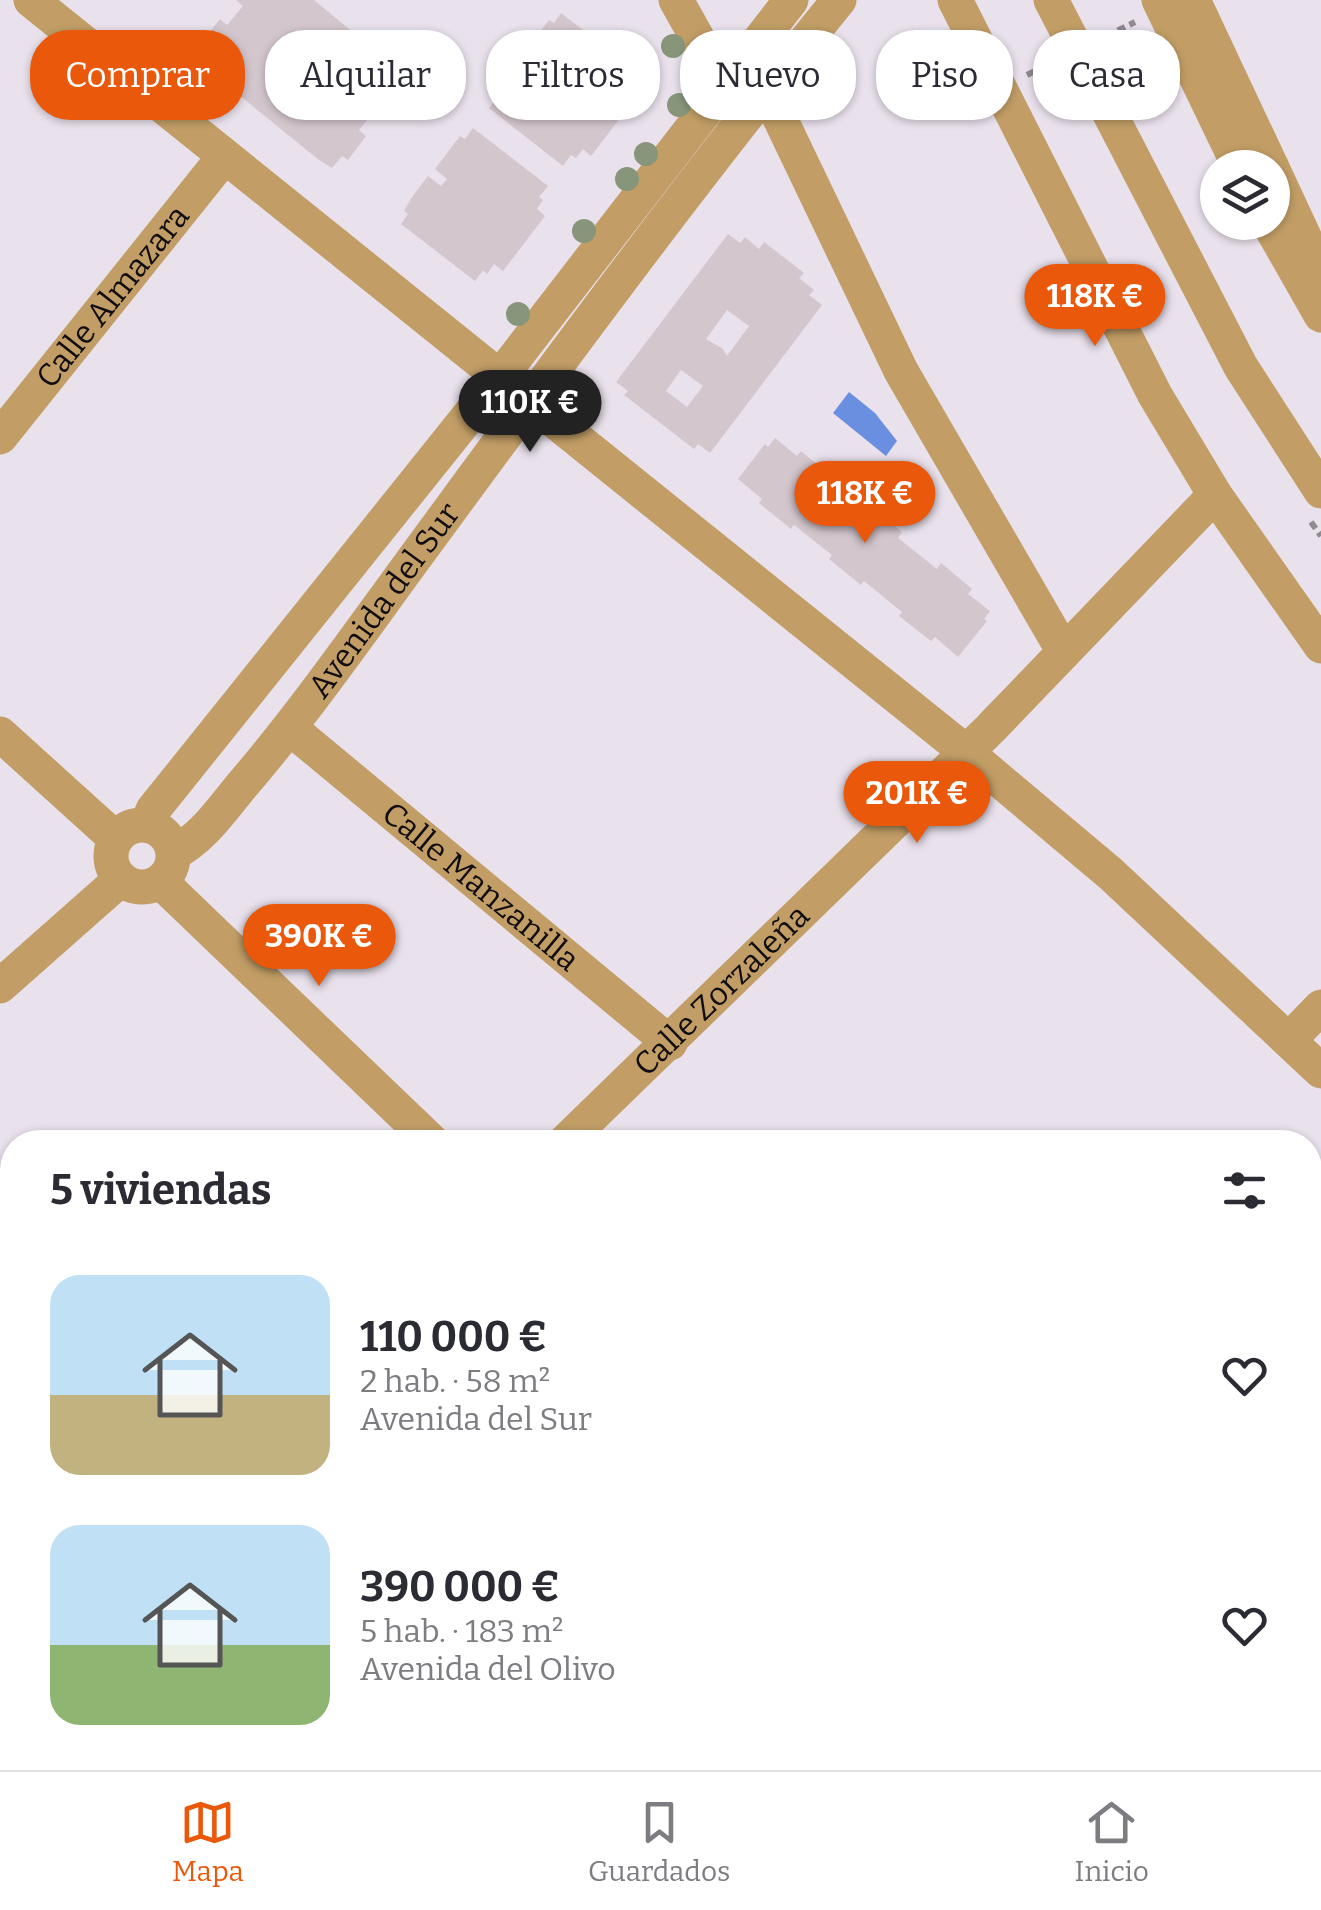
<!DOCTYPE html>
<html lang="es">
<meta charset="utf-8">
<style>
:root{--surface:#fff;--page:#f2f2f3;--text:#2b2b33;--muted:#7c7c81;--line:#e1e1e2;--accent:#ea580c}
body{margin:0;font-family:Bitter,serif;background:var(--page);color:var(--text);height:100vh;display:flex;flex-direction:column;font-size:38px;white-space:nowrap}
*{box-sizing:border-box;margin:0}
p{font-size:32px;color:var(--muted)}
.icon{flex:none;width:55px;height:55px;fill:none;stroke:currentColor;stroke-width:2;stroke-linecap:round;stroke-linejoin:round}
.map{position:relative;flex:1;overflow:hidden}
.side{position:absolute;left:0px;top:1130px;width:1322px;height:640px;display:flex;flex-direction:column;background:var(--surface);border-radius:40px 40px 0 0;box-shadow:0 2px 8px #0004}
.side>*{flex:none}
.top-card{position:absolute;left:30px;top:30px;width:1262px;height:90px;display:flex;gap:20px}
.fabs{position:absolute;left:1200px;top:150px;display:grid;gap:20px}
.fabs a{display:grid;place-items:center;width:90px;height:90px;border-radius:50%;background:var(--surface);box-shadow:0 2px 8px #0004;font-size:50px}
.price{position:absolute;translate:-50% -85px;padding:0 22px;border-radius:35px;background:var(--accent);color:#fff;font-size:32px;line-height:65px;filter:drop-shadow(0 2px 5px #0008)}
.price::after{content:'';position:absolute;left:50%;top:60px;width:30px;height:22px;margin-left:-15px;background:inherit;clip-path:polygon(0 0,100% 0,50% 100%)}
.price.on{background:#222;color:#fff}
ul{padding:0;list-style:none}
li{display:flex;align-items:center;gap:30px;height:250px;padding:0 50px}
li span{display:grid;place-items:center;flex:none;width:280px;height:200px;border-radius:30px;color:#555}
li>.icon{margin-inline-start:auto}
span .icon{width:120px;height:120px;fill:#fffc;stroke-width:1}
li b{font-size:42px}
h2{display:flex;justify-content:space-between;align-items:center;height:120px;padding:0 50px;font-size:42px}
.tag{padding:0 35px;border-radius:40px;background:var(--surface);box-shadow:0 2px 8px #0004;font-size:35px;line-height:90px}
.tag.on{background:var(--accent);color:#fff}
.menu{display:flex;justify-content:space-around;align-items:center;height:140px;border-top:2px solid var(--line);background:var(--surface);font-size:28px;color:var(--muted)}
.menu a{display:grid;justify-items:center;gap:5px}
.menu .on{color:var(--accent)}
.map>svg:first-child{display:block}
.green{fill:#a8dd89}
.water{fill:#6b8fe0}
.building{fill:#d4c6cd;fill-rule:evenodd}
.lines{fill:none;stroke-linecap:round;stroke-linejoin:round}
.path{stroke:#908b93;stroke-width:6;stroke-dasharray:8 5;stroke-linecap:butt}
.minor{stroke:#c29e66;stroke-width:35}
.tree{fill:#87967b}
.labels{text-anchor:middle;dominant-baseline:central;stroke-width:8;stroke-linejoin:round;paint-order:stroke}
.street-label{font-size:32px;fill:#100d11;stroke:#e9e1ec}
</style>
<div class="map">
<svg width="1321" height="1770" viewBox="0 0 1321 1770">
<rect width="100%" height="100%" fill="#e9e1ec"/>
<path class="green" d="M 1321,1609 L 1321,1770 L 1232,1770 L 1218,1758 L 1310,1758 L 1310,1622 Z"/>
<path class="water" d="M 849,392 L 875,413 L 897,441 L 886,456 L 833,413 Z"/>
<path class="building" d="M 236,0 L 314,0 L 405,75 L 395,88 L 401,93 L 382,116 L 375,110 L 359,130 L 366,136 L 348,160 L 342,156 L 332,168 L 319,160 L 196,60 L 207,47 L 201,43 L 220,19 L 227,25 L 243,6 ZM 289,40 L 331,75 L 314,95 L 272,61 Z
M 561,13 L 636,71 L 628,82 L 632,85 L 625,94 L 634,100 L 591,156 L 583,149 L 576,158 L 571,155 L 563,166 L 489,108 L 496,99 L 492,95 L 517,61 L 530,71 L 535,63 L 523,54 L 549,20 L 554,23 Z
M 473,128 L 548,186 L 539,197 L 543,200 L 537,209 L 545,216 L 503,271 L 494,264 L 487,274 L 483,270 L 475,281 L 401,224 L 408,214 L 404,211 L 412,197 L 428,176 L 441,186 L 447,179 L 435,169 L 460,136 L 465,139 Z
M 728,234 L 740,243 L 745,237 L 759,249 L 764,242 L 804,273 L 799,278 L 814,290 L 809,295 L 822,305 L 710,453 L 698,444 L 694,449 L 624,395 L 628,391 L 616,382 ZM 727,310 L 749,326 L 727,356 L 723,349 L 706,339 ZM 681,370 L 703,386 L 687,407 L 666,391 Z
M 775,438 L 797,456 L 801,451 L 832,477 L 828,482 L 867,513 L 872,508 L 902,532 L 898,538 L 937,569 L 941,563 L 972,589 L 968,594 L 990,611 L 984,619 L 987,621 L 958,657 L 935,637 L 931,641 L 899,616 L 902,612 L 864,581 L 861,585 L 829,559 L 832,555 L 794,525 L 791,529 L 759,503 L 762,499 L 738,479 L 765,444 L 768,447 Z"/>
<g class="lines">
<path class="path" d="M 1106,36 L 1135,22
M 1027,75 L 1051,63
M 1311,522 L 1321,536"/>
<g class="minor">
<path d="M 31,0 L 966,752 L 1111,874 L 1321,1071"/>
<path d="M 676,0 L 734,104"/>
<path d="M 955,0 L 1155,395 L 1215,495 L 1321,646"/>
<path d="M 1051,0 L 1241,367 L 1321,491"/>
<path d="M 1159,0 L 1240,168"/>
<path d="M 1193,0 L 1272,168"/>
<path d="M 766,89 L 901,371 L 1064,652"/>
<path d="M 1272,168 L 1312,254 L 1321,288"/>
<path d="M 1268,222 L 1321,315"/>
<path id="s1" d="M 0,437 L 224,157"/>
<path id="s2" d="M 290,728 L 670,1043"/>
<path d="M 0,734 L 116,839"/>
<circle cx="142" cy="856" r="31"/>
<path d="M 147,825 L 153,810 L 500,377 L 791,0"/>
<path id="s3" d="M 174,853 C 203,838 222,809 243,784 C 302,715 354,641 408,567 C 548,376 689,184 839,0"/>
<path d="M 161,882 L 432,1142"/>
<path d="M 0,986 L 121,879"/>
<path d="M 1289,1040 L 1321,1007"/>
<path id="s4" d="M 565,1142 L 990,729 L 1215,495"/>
<path d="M 0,1538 L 12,1550"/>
<path d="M 0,1587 L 12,1574"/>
<path d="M 1310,1625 L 1321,1611"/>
<path d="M 242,1758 L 254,1770"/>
<path d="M 1160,1758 L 1174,1770"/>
<path d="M 375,1770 L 388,1758"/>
<path d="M 612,1770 L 625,1758"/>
<path d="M 966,1770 L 978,1758"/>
</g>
</g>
<g class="tree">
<circle cx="673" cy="46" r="12"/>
<circle cx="807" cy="71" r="12"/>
<circle cx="679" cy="105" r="12"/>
<circle cx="646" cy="154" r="12"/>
<circle cx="627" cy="179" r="12"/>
<circle cx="584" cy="231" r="12"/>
<circle cx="518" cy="314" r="12"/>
</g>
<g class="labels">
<g class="street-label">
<text stroke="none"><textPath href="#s1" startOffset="180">Calle Almazara</textPath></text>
<text stroke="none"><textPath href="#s3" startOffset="330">Avenida del Sur</textPath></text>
<text stroke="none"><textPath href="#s2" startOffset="248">Calle Manzanilla</textPath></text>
<text stroke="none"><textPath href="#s4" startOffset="218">Calle Zorzaleña</textPath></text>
</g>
</g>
</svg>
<div class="fabs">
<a><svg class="icon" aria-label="layers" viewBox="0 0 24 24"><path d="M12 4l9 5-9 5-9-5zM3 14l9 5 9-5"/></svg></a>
</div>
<b class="price" style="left:1095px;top:349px">118K €</b>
<b class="price on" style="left:530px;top:455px">110K €</b>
<b class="price" style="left:865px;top:546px">118K €</b>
<b class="price" style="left:917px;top:846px">201K €</b>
<b class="price" style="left:319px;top:989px">390K €</b>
<div class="top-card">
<a class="tag on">Comprar</a>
<a class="tag">Alquilar</a>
<a class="tag">Filtros</a>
<a class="tag">Nuevo</a>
<a class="tag">Piso</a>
<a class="tag">Casa</a>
</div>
<section class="side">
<h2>5 viviendas<svg class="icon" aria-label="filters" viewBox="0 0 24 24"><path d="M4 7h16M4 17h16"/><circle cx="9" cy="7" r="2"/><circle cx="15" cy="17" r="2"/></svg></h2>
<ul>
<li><span style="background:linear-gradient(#bfe0f5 60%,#c2b280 0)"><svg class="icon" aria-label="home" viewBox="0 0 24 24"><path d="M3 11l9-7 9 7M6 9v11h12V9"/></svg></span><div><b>110 000 €</b><p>2 hab. · 58 m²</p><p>Avenida del Sur</p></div><svg class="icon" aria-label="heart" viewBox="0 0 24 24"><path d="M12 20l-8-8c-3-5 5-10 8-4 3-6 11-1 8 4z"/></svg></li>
<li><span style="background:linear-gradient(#bfe0f5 60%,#8fb573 0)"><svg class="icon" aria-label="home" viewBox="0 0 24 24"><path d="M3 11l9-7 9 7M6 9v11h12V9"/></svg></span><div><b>390 000 €</b><p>5 hab. · 183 m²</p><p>Avenida del Olivo</p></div><svg class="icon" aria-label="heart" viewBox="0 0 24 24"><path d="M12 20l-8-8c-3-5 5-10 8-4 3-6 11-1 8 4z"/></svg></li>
</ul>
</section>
</div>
<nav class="menu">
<a class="on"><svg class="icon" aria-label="map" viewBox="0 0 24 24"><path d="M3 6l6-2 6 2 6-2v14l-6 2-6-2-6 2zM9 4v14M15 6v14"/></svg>Mapa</a>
<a><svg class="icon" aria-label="saved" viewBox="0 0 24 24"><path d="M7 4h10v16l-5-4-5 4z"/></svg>Guardados</a>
<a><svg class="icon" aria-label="home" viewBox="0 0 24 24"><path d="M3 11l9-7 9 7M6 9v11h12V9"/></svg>Inicio</a>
</nav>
